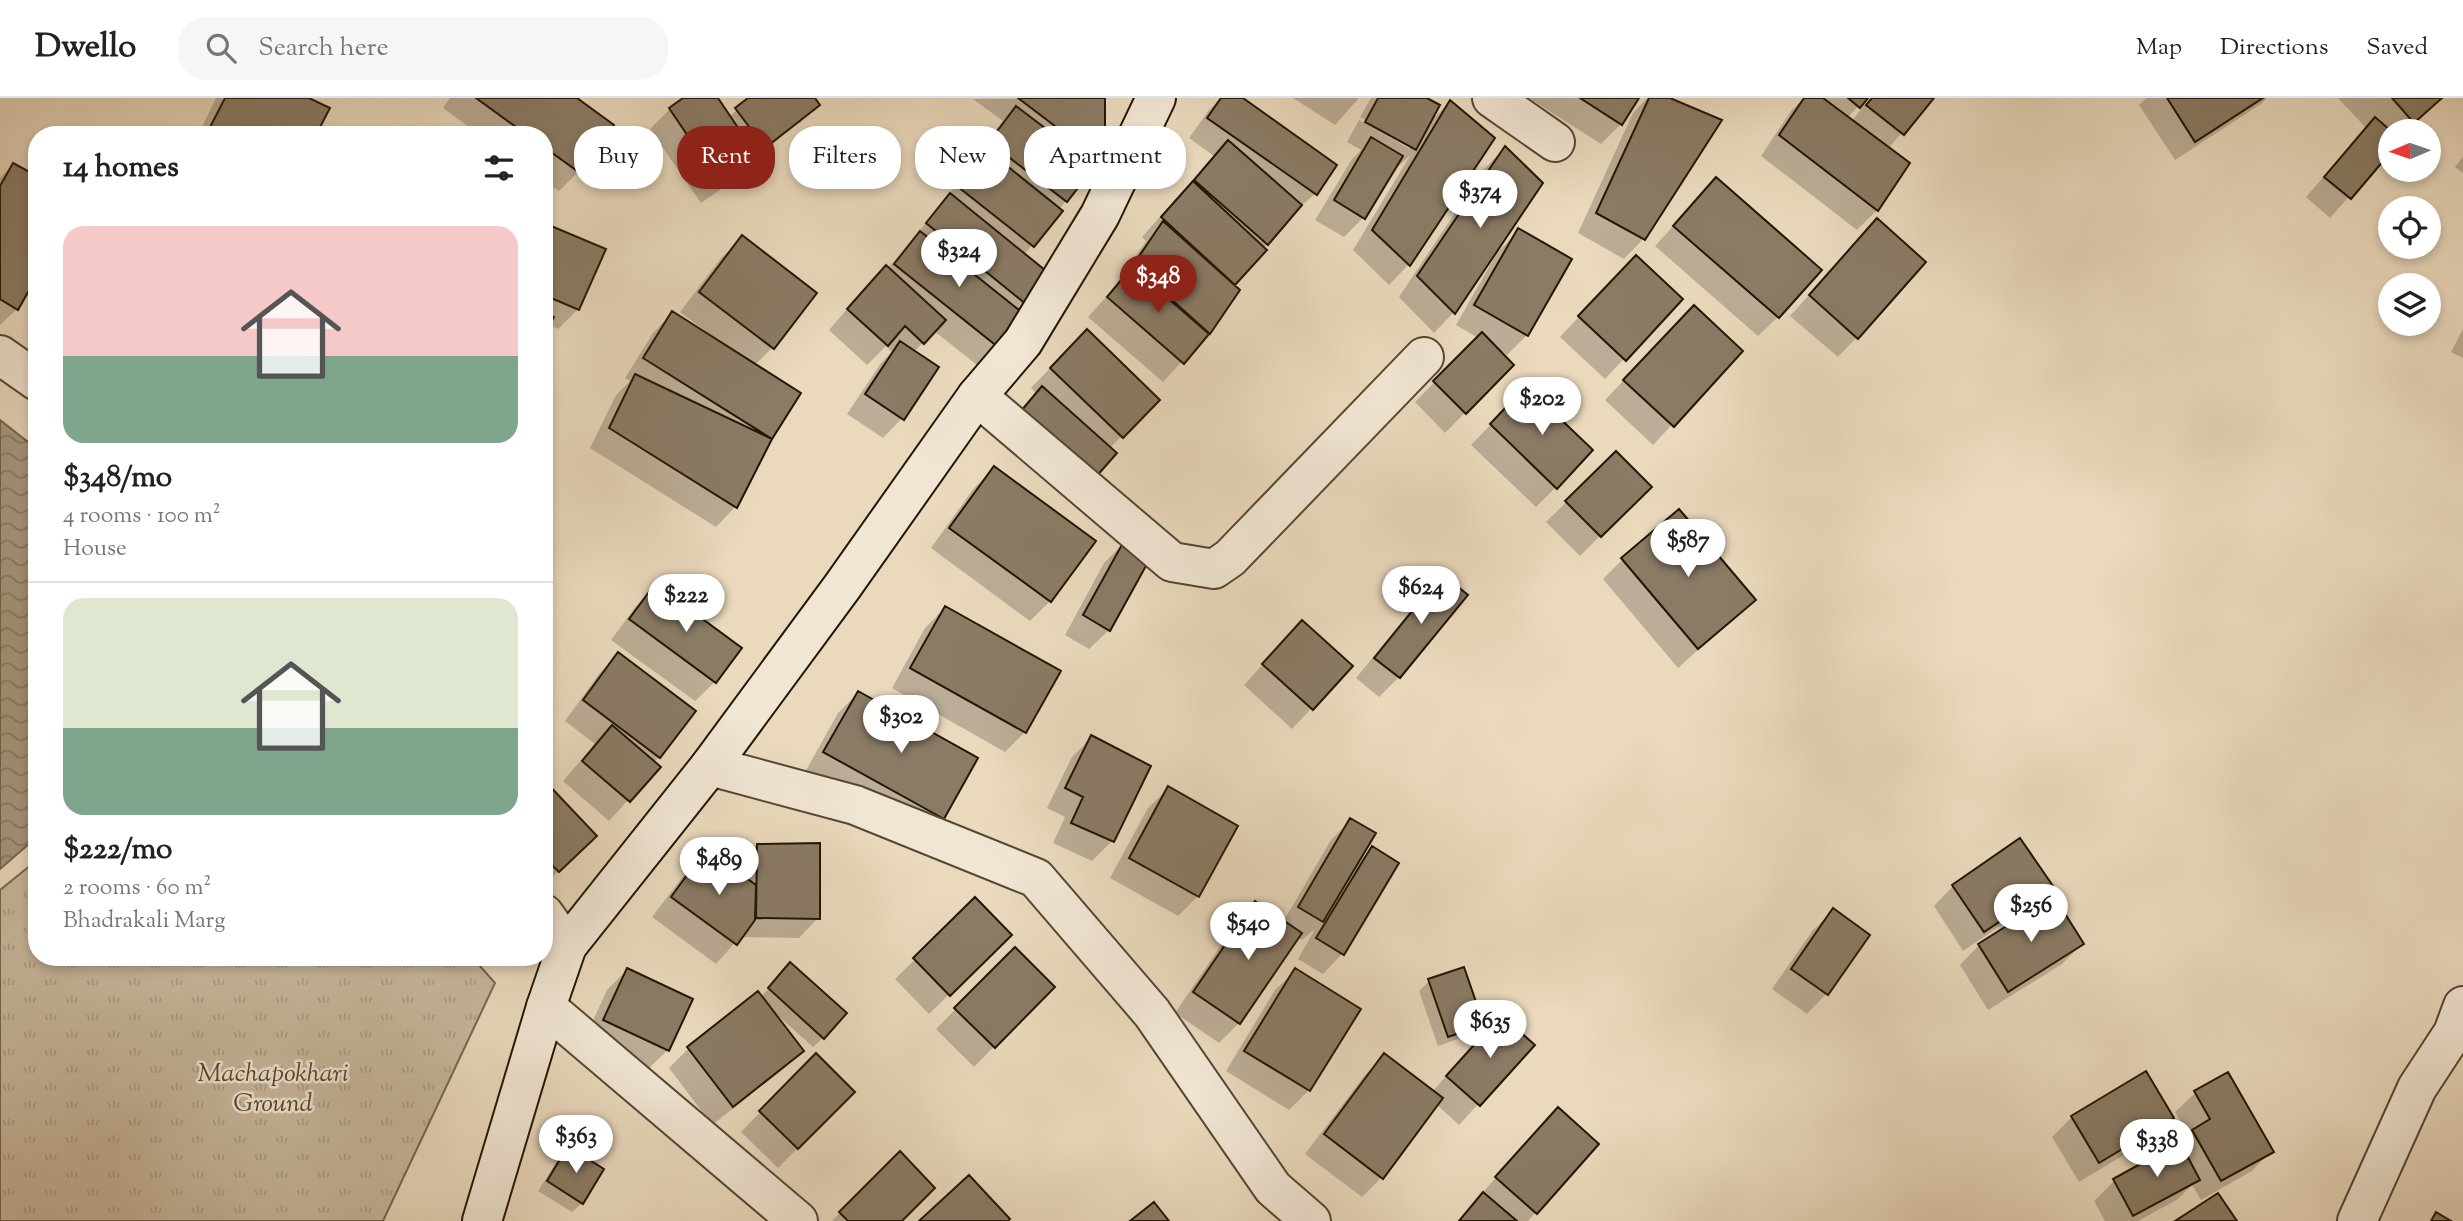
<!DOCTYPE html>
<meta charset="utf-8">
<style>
:root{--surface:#fff;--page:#f6f6f6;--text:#222;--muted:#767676;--line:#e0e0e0;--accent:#8f2418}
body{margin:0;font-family:"Sorts Mill Goudy",serif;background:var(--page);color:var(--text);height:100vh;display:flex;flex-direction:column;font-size:26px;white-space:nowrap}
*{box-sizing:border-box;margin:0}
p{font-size:23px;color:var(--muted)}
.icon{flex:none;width:38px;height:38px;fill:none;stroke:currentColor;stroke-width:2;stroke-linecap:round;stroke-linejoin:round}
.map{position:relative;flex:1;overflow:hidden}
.sheet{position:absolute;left:28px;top:28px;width:525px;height:840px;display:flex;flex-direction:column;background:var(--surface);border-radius:28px;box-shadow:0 4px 10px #0003}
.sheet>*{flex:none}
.banner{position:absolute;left:574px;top:28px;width:665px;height:63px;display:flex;gap:14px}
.needle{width:46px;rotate:268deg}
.buttons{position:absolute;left:2378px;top:21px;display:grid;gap:14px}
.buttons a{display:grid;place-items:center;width:63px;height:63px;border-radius:50%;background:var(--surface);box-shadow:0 4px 10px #0003;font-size:35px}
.price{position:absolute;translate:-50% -60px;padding:0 16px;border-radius:24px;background:#fff;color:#222;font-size:23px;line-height:46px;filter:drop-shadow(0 2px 4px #0008)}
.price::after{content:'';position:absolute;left:50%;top:42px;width:21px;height:16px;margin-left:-10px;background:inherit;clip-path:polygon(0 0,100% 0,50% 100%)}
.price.active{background:var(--accent);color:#fff}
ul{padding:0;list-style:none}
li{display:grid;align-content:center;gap:14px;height:371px;padding:0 35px}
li+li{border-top:2px solid var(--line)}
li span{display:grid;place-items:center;height:217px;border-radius:21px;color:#555}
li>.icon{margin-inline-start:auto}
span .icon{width:126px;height:126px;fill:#fffc;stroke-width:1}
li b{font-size:30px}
h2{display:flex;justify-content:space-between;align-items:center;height:84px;padding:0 35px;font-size:30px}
.tag{padding:0 24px;border-radius:28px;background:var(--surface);box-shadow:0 4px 10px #0003;font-size:24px;line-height:63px}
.tag.active{background:var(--accent);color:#fff}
header{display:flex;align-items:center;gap:42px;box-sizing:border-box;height:98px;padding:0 35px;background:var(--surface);border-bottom:2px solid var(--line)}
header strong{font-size:33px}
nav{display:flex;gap:38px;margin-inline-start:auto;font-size:24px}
.search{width:490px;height:63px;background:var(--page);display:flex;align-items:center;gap:18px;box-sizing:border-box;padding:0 24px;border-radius:28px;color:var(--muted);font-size:26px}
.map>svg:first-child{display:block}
.park{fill:url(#park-tufts);stroke:#756752;stroke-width:2}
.water{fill:url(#water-waves);stroke:#71634e;stroke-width:2}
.shadow{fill:#0003}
.building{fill:#8a7b65;stroke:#221605;stroke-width:2}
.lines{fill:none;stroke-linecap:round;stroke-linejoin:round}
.minor-casing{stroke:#544733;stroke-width:42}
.secondary-casing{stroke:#221605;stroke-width:42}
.minor{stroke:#f1e6d4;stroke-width:38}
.secondary{stroke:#f1e6d4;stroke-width:38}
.labels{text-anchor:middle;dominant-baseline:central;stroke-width:5;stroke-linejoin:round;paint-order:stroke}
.park-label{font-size:26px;font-style:italic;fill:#544733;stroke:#f1e6d4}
</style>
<header>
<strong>Dwello</strong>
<div class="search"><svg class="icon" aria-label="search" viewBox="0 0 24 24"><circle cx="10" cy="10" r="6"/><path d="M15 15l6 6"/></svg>Search here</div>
<nav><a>Map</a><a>Directions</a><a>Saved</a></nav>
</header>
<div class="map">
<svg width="2463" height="1123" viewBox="0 0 2463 1123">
<defs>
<pattern id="park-tufts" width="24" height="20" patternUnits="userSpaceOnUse" patternTransform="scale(1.75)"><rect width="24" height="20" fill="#c8b89e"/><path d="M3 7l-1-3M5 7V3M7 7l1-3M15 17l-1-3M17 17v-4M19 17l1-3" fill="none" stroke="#ac9d87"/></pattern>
<pattern id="water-waves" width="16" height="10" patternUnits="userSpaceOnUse" patternTransform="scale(1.75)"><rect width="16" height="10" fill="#a6977e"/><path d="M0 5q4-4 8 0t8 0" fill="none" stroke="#877a65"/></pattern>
</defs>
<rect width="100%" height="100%" fill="#ead9bd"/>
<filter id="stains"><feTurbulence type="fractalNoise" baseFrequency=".00286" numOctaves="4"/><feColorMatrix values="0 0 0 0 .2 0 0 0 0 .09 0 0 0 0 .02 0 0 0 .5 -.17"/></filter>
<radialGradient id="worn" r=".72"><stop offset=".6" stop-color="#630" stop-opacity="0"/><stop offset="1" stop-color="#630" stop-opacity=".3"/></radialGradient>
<path class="park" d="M 37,762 L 37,859 L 472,859 L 495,885 L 383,1123 L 0,1123 L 0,792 Z"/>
<path class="water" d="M 0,322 L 37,351 L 37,739 L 0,771 Z"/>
<path class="shadow" d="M 216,0 L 304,0 L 314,37 L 198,37 Z
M 450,0 L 574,0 L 578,74 L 559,93 L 544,83 L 544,37 L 480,37 L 443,10 Z
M 686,0 L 716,0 L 729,19 L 751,0 L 812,0 L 817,7 L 799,26 L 799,21 L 757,54 L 759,57 L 757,61 L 737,80 L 701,105 L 650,31 L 670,11 Z
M 1104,0 L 1103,65 L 1084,84 L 1082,82 L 1024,157 L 1025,206 L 1018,213 L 996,248 L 977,267 L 934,233 L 914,254 L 902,320 L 883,340 L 847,316 L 881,265 L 892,254 L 886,248 L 867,267 L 829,232 L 866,189 L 886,170 L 887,171 L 908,147 L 973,66 L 970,64 L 1003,23 L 973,1 Z
M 1221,0 L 1240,0 L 1315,96 L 1294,114 L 1232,188 L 1237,192 L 1208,235 L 1163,284 L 1088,219 L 1115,189 L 1146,143 L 1142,139 L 1214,58 L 1189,40 L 1209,12 Z
M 1293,0 L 1359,0 L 1335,27 Z
M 1371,0 L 1424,0 L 1431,23 L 1450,4 L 1493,40 L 1408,167 L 1389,187 L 1353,152 L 1410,58 L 1395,71 L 1363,120 L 1344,139 L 1315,122 L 1352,61 L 1361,52 L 1347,44 L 1359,22 L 1410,51 L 1410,47 L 1360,19 Z
M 1529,0 L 1637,0 L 1621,26 L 1601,46 Z
M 1647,0 L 1665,0 L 1643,141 L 1624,161 L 1578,135 L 1633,15 Z
M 1804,0 L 1866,0 L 1847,20 L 1851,24 L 1870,0 L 1931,0 L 1888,51 L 1908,66 L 1877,112 L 1857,132 L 1761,58 L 1791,13 Z
M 2146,0 L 2267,0 L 2261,6 L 2175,62 L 2139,7 Z
M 2338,0 L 2442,0 L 2406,33 L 2390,33 L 2390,52 L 2330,120 L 2306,99 L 2366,30 Z
M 1505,50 L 1541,85 L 1453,215 L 1434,235 L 1399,199 L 1485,70 Z
M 2463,59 L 2463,75 L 2455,69 Z
M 13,67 L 17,211 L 0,227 L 0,80 Z
M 1716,81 L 1778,219 L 1758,238 L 1655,148 Z
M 1877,122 L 1857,239 L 1838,259 L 1790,218 Z
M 544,127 L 578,211 L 558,231 L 547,226 L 544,232 Z
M 1519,132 L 1527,237 L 1507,257 L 1498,251 L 1512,267 L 1445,335 L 1415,304 L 1478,240 L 1456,227 L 1497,155 Z
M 742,140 L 772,250 L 754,268 L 799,296 L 771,340 L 735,409 L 716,429 L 590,350 L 616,297 L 630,283 L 625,280 L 653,235 L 672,215 L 702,234 L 704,232 L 680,214 L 722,159 Z
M 1616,179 L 1680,201 L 1605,281 L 1560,239 Z
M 1674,229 L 1741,253 L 1653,347 L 1605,302 Z
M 2463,231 L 2463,260 L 2451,254 Z
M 1067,253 L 1157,302 L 1109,351 L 1003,333 L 1037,296 L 1031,290 Z
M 1507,310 L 1556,389 L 1536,409 L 1471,347 Z
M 1616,355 L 1649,389 L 1580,458 L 1546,424 Z
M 994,371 L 1050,503 L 1030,523 L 931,450 L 974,390 Z
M 1124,445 L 1109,532 L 1089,551 L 1065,537 L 1104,465 Z
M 1623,461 L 1754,502 L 1678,570 L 1603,481 Z
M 1442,479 L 1399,579 L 1379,599 L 1356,580 L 1423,498 Z
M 655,488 L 715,584 L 695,603 L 611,542 L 636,508 Z
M 945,510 L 1025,634 L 1005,654 L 892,590 L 925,530 Z
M 1283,544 L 1351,568 L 1292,631 L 1244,587 Z
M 618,556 L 659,659 L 653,665 L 658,669 L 609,723 L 563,683 L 595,646 L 565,623 L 599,576 Z
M 858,595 L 943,720 L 923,740 L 805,674 L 838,615 Z
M 1092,639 L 1149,669 L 1112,743 L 1092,763 L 1053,745 L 1065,719 L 1047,710 L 1072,659 Z
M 544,685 L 595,738 L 544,787 Z
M 1168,691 L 1198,798 L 1178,818 L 1110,780 L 1148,710 Z
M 1351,722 L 1357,765 L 1372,750 L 1397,766 L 1342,856 L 1323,876 L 1298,861 L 1315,831 L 1302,842 L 1297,839 L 1239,925 L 1219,945 L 1175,915 L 1236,825 L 1256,805 L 1283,824 L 1331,742 Z
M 757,747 L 818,820 L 799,840 L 740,839 L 716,866 L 652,819 L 687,773 L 706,753 L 737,776 L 737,767 Z
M 2050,787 L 2031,807 L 1963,853 L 1934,808 L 1953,788 Z
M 975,802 L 1009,837 L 929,916 L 895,881 Z
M 1833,813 L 1867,838 L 1826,896 L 1807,916 L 1772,891 L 1813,832 Z
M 2082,846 L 2062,866 L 1988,912 L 1960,867 L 1979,847 Z
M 1015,851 L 1053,889 L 974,969 L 936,931 Z
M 627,872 L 668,952 L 648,971 L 584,942 L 607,892 Z
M 1295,873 L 1359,911 L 1309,992 L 1289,1012 L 1226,973 L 1275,892 Z
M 781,877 L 823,940 L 813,949 L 775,915 L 773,916 L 802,953 L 782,972 L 712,1027 L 669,970 L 689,950 L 761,899 Z
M 1429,883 L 1482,927 L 1472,936 L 1438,948 L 1419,893 Z
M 1481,939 L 1532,947 L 1459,1027 L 1436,1006 L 1382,1079 L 1362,1099 L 1305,1056 L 1365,977 L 1384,958 L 1432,994 Z
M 816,957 L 853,994 L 778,1070 L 741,1034 Z
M 2228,976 L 2271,1053 L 2252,1073 L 2201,1102 L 2192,1087 L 2178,1101 L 2138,1123 L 2105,1123 L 2094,1103 L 2114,1083 L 2179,1047 L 2188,1037 L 2175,1014 L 2195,995 Z
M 2072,1019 L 2172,1020 L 2152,1040 L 2079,1084 L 2052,1039 Z
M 1538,1031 L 1597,1046 L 1528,1123 L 1458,1123 Z
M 568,1050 L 582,1105 L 572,1114 L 538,1093 L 559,1060 Z
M 900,1056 L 900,1123 L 832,1123 Z"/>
<path class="building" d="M 225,0 L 309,0 L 330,10 L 316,37 L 206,37 Z
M 476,0 L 577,0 L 614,27 L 580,75 L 544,49 L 544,37 L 527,37 Z
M 683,0 L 718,0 L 759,61 L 721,87 L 669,10 Z
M 748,0 L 815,0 L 820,7 L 765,50 L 735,10 Z
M 1018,0 L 1105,0 L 1105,66 Z
M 1221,0 L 1243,0 L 1337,67 L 1317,97 L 1207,20 Z
M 1378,0 L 1427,0 L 1440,7 L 1416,52 L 1365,24 Z
M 1580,0 L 1639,0 L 1622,27 Z
M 1649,0 L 1670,0 L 1722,22 L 1645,142 L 1596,115 Z
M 1804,0 L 1823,0 L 1910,65 L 1878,113 L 1779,37 Z
M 1848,0 L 1868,0 L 1860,10 Z
M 1872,0 L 1934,0 L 1904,37 L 1866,7 Z
M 2167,0 L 2263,0 L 2195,44 Z
M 2392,0 L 2442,0 L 2414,25 Z
M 1450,2 L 1495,40 L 1410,168 L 1372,132 Z
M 1016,8 L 1095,68 L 1067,104 L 989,44 Z
M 2375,19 L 2391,33 L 2390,55 L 2351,101 L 2324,79 Z
M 1371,39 L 1403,58 L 1365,121 L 1334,102 Z
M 1228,42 L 1302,107 L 1268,147 L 1194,82 Z
M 1505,48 L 1543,85 L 1455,216 L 1417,178 Z
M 986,51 L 1063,113 L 1034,149 L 957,88 Z
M 13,65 L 37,78 L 37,178 L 18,212 L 0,201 L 0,88 Z
M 1716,79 L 1822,172 L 1779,220 L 1673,128 Z
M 1193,83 L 1267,152 L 1235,187 L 1161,119 Z
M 950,95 L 1051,177 L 1027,207 L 926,125 Z
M 1877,120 L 1926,164 L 1858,241 L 1809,197 Z
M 1163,123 L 1240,192 L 1210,236 L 1133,167 Z
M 544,125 L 606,151 L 579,212 L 544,197 Z
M 1518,130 L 1572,161 L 1528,238 L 1474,207 Z
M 920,133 L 1024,216 L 998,249 L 894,166 Z
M 742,137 L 817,195 L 774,251 L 699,194 Z
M 1636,157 L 1683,201 L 1626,263 L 1578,218 Z
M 886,167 L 946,222 L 924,246 L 905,228 L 888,248 L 847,211 Z
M 1132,169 L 1209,236 L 1184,266 L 1107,199 Z
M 1694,207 L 1743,253 L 1674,329 L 1623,282 Z
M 544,213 L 554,219 L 544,235 Z
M 672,213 L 801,295 L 772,341 L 643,260 Z
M 1087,231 L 1160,302 L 1123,340 L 1050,270 Z
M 1482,234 L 1514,267 L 1466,316 L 1433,283 Z
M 900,243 L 939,269 L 904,322 L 865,296 Z
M 635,276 L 772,341 L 737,410 L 609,330 Z
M 1042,288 L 1117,355 L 1095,380 L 1021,313 Z
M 1526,288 L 1593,352 L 1557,391 L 1490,326 Z
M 1616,353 L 1652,389 L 1601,439 L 1565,403 Z
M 994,368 L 1096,443 L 1051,504 L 949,430 Z
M 1679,411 L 1756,502 L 1698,551 L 1621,460 Z
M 1124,443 L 1152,457 L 1110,533 L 1083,517 Z
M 1442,476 L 1468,497 L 1400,580 L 1374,560 Z
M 655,486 L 742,550 L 716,585 L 629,521 Z
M 945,508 L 1061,573 L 1026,635 L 910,570 Z
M 1302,522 L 1353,568 L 1313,612 L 1262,566 Z
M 618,554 L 696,613 L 660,660 L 583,602 Z
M 858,593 L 978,660 L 944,721 L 823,654 Z
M 612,627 L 661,669 L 630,704 L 582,663 Z
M 1091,637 L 1151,668 L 1114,744 L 1071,725 L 1083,699 L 1065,690 Z
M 544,682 L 597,738 L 559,774 L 544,759 Z
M 1168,688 L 1238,728 L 1199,799 L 1129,760 Z
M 1350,720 L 1376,735 L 1323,824 L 1298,809 Z
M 2020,740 L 2053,788 L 1984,834 L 1952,787 Z
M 820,745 L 820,821 L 756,820 L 757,746 Z
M 1372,748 L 1399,765 L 1344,857 L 1316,840 Z
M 706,751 L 756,787 L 755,822 L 737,847 L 671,799 Z
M 2054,798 L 2084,846 L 2008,894 L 1978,846 Z
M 975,799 L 1012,837 L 950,898 L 913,860 Z
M 1255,803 L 1302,835 L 1240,926 L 1193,894 Z
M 1833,810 L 1870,837 L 1828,897 L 1791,871 Z
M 1015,849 L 1055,889 L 995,950 L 954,910 Z
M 790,864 L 847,915 L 824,941 L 768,890 Z
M 1464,869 L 1484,927 L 1448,939 L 1428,881 Z
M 627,870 L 693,901 L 669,953 L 603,922 Z
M 1295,870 L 1361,911 L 1310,993 L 1244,953 Z
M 758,893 L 804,953 L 733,1009 L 687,949 Z
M 1501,917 L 1535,947 L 1480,1008 L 1446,978 Z
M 816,955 L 855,994 L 798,1051 L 759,1013 Z
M 1384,955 L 1443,1000 L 1383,1081 L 1324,1036 Z
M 2146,973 L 2174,1020 L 2099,1065 L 2071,1018 Z
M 2228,974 L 2274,1054 L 2221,1083 L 2192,1032 L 2210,1021 L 2194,993 Z
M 1558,1009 L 1599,1046 L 1537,1116 L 1495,1079 Z
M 2180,1044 L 2200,1082 L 2133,1118 L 2113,1081 Z
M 568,1048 L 604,1071 L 583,1106 L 547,1083 Z
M 900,1053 L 935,1090 L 902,1123 L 848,1123 L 839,1114 Z
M 969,1077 L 1010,1121 L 1008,1123 L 919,1123 Z
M 1483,1094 L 1517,1123 L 1459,1123 Z
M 2218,1095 L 2237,1123 L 2175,1123 Z
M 1154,1104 L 1169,1123 L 1130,1123 Z
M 2436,1114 L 2451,1123 L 2431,1123 Z"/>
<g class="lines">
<defs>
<path id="minor" d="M 1492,0 L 1555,44
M 0,257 L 37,283
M 977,298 L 1172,464 L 1214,471 L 1230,460 L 1424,259
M 710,668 L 855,707 L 1036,780 L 1152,915 L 1273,1090 L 1311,1123
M 544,816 L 567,848
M 546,909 L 798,1123
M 2357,1123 L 2417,990 L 2453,935 L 2463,908"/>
<path id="secondary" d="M 482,1123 L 546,909 L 567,848 L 710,668 L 842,489 L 977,298 L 1023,244 L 1100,117 L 1156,0"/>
</defs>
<use href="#minor" class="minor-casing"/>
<use href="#secondary" class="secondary-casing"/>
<use href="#minor" class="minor"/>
<use href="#secondary" class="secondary"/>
</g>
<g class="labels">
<g class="park-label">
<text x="273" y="976">Machapokhari<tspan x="273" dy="30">Ground</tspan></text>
</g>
</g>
<rect width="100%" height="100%" filter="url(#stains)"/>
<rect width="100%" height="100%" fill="url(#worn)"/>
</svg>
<div class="buttons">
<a><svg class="needle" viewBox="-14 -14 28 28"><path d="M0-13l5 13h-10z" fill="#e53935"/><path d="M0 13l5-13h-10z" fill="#767676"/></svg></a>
<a><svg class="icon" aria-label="locate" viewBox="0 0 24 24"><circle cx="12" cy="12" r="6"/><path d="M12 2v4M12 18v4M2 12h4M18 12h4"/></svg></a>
<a><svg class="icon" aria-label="layers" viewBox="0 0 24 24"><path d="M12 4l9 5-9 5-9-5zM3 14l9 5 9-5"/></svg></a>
</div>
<b class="price" style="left:1480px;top:132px">$374</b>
<b class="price" style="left:959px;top:191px">$324</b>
<b class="price active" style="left:1158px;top:217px">$348</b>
<b class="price" style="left:1542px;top:339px">$202</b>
<b class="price" style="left:1688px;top:481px">$587</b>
<b class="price" style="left:1421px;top:528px">$624</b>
<b class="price" style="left:686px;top:536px">$222</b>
<b class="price" style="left:901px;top:657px">$302</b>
<b class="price" style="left:719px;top:799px">$489</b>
<b class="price" style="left:2031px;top:846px">$256</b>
<b class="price" style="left:1248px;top:864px">$540</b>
<b class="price" style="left:1490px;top:962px">$635</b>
<b class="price" style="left:576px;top:1077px">$363</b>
<b class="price" style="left:2157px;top:1081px">$338</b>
<div class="banner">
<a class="tag">Buy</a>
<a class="tag active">Rent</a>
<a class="tag">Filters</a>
<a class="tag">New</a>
<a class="tag">Apartment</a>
</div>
<section class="sheet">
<h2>14 homes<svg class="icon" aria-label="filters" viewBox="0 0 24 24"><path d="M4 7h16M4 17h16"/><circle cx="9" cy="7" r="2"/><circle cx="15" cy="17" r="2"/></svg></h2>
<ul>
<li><span style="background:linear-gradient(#f6c9c9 60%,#7fa58c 0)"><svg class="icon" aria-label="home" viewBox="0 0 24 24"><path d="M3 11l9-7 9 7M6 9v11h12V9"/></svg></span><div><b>$348/mo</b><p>4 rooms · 100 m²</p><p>House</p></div></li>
<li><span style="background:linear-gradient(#dfe7d0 60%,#7fa58c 0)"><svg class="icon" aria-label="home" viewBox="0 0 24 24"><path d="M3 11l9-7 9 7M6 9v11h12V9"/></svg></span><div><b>$222/mo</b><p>2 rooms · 60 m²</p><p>Bhadrakali Marg</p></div></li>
</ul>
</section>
</div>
